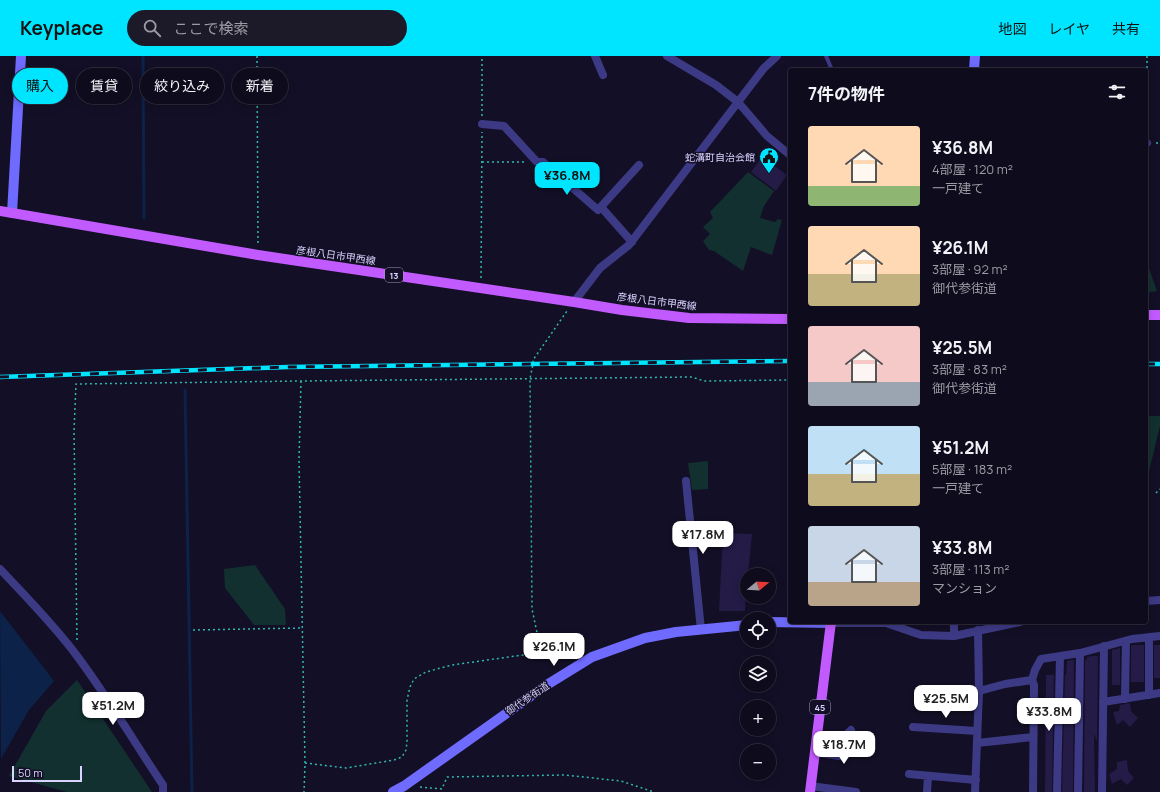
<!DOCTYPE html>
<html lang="ja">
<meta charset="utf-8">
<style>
:root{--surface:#0e0b1c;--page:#1c1929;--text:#f1f3f6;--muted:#9b9ba3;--line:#2e2b3b;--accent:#00e5ff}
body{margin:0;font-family:Manrope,"Noto Sans JP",sans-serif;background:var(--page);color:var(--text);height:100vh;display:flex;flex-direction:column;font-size:15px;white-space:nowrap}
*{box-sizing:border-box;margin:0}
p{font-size:13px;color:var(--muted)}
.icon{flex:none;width:22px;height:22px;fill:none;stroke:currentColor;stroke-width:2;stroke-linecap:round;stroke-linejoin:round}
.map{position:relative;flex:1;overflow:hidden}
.panel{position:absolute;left:788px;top:12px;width:360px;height:556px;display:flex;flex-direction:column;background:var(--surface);border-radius:4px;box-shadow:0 2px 10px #0003,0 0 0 1px var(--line)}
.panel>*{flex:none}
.top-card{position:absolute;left:12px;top:12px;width:380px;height:36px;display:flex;gap:8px}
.needle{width:26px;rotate:72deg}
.buttons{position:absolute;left:740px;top:512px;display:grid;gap:8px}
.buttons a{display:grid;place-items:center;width:36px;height:36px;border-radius:50%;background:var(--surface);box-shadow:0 2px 10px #0003,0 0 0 1px var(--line);font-size:20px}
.scale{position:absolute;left:12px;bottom:10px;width:70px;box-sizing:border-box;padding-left:4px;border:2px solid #d9d4ff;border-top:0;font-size:11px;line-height:14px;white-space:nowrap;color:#d9d4ff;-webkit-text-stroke:3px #130f26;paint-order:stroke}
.price{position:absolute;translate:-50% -34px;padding:0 9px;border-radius:8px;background:#fff;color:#222;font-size:13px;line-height:26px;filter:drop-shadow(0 1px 2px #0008)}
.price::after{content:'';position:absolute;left:50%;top:24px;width:12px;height:9px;margin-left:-6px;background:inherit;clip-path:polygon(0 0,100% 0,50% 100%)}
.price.active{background:var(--accent);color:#111}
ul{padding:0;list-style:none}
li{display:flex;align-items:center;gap:12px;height:100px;padding:0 20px}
li span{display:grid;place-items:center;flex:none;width:112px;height:80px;border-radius:4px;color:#555}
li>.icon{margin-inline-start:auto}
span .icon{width:48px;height:48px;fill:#fffc;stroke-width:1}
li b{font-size:17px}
h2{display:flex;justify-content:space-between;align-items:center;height:48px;padding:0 20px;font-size:17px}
.pill{padding:0 14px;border-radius:18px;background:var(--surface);box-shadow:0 2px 10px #0003,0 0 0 1px var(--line);font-size:14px;line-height:36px}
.pill.active{background:var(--accent);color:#111}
header{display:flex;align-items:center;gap:24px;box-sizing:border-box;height:56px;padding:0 20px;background:var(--accent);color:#111}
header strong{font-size:19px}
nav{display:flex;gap:22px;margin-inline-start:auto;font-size:14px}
.search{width:280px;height:36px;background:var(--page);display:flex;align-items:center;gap:10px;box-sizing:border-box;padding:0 14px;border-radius:22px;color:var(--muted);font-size:15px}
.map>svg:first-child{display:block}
.green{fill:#12302f}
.water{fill:#0c2248}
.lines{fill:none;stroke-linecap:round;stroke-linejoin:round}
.stream{stroke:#0c2248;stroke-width:3}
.building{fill:#241b47}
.path{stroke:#2fb8b0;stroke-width:1.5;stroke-dasharray:2 3;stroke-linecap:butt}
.lane{stroke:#3d3a85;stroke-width:4}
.street{stroke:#3d3a85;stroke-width:8}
.secondary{stroke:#6f6bff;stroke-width:10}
.primary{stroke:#c25bff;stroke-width:10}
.rail-casing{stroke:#00e5ff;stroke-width:4.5}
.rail{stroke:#130f26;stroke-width:3;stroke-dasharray:9;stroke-linecap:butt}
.labels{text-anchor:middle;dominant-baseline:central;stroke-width:3;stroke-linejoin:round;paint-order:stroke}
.shield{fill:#130f26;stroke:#9e99be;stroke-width:1}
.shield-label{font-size:9px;font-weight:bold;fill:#d9d4ff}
.poi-label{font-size:10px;fill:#d9d4ff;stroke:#130f26;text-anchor:end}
.street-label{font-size:10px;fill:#d9d4ff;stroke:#130f26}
</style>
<header>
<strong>Keyplace</strong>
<div class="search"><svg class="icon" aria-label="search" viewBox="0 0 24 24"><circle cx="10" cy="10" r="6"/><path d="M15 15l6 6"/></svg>ここで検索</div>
<nav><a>地図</a><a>レイヤ</a><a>共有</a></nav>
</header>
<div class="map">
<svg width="1160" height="736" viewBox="0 0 1160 736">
<rect width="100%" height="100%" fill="#130f26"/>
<path class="green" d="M 748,116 L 774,135 L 764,150 L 760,162 L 775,166 L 778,163 L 782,164 L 772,199 L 751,191 L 743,215 L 714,195 L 709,194 L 703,185 L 710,178 L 703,171 L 713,162 L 710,156 Z
M 1146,204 L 1157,235 L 1146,237 Z
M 1146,360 L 1160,360 L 1160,370 L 1146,428 Z
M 708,405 L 708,433 L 692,434 L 688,407 Z
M 255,509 L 285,553 L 286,569 L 254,569 L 225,532 L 224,513 Z
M 77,624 L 152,736 L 67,736 L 9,720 L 46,655 Z"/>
<path class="water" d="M 0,555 L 54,625 L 29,654 L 1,703 L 1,712 Z"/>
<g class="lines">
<path class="stream" d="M 143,0 L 144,162
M 185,334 L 192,736"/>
</g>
<path class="building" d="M 762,101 L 787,119 L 776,135 L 751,116 Z
M 723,477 L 752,478 L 748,519 L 747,519 L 745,555 L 719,555 Z
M 1133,589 L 1144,589 L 1144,626 L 1131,626 L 1131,590 Z
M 1154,589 L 1160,589 L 1160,622 L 1154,622 Z
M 1120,592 L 1120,629 L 1112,629 L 1112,594 Z
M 1091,600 L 1098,600 L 1097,685 L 1094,678 L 1095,736 L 1084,736 L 1085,604 L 1087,604 L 1087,601 Z
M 1072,604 L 1074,604 L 1073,736 L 1062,736 L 1065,619 L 1066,619 L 1067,605 Z
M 1046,619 L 1054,619 L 1052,736 L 1045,736 Z
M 1130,647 L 1131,655 L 1138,662 L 1130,671 L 1123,664 L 1117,669 L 1113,656 L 1119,655 L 1120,649 Z
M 1127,704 L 1128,715 L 1134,722 L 1127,729 L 1121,723 L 1112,728 L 1109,718 L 1117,713 L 1117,706 Z"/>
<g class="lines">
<path class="path" d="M 257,0 L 258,190
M 1147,0 L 1147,78
M 482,60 L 482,0
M 1156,87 L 1160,87
M 482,106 L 524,106
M 481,222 L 482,76
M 301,325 L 299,404 L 305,707 L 304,736
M 1156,437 L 1160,433
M 193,574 L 302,572
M 77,584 L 74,375 L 76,328 L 301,325 L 692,321 L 704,325 L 790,324
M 305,707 L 346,712 L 394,704 L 402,701 L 406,694 L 407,686 L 407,644 L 410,631 L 414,623 L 426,616 L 452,609 L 530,598 L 537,594 L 539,586 L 532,553 L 530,323 L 533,308 L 533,304 L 567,255
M 420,731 L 442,733 L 447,721 L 565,719 L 621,725 L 654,736"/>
<path class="lane" d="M 826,0 L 832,14"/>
<path class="street" d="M 595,0 L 603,19
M 667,0 L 716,29 L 738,46 L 767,80 L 790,99
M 482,68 L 504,70 L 537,106 L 543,106 L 598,154 L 639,109
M 1146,88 L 1147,87
M 601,151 L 632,186
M 574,246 L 600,212 L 629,189 L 764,12 L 777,0
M 686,425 L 701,574
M 0,513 C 26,541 54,569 77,600 C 108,641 134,686 163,729 L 163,736
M 1146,545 L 1160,544
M 831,567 L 886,567 L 921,579 L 954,580 L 1020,566
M 954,580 L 954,566
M 1149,581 L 1149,639
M 1032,624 L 1034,629 L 1033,736
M 979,635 L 1005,628 L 1032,624 L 1035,614 L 1041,603 L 1080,597 L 1132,583 L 1160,580
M 1125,643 L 1126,585
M 1103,646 L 1160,637
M 913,671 L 977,675
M 977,687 L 1033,681
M 815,696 L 839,700 L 843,682 L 851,674
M 909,718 L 976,724
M 810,730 L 856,736
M 927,736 L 928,720
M 975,736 L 979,635 L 978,574
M 1057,736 L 1060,600
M 1078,736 L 1080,597
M 1102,736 L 1104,590"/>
<path class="secondary" d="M 974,14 L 975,0
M 12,157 L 21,0
M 769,566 L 831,567
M 393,736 L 404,730 L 545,630 L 592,601 L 645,582 L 676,576 L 747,569"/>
<path class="primary" d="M 0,155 L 258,199 L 574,246 L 622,254 L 689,262 L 790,263
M 1146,259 L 1160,259
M 810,736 L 831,566"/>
<defs>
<path id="rail" d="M 1146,308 L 1160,308
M 0,321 L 288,311 L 790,305"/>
</defs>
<use href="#rail" class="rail-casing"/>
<use href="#rail" class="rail"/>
</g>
<defs>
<symbol id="civic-pin" viewBox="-11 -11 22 30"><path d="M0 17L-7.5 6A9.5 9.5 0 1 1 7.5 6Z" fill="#00e5ff" stroke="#130f26"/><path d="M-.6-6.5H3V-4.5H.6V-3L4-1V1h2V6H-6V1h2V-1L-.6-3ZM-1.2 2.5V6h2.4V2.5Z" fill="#111"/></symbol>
</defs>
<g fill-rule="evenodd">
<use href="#civic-pin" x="758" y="90" width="22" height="30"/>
</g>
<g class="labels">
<g class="shield">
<rect x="385" y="212" width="18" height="14" rx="3"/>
<rect x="810" y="644" width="20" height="14" rx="3"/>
</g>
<g class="shield-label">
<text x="394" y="219">13</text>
<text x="820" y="651">45</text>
</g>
<g class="poi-label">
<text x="755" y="101">蛇溝町自治会館</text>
</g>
<g class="street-label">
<text transform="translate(336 199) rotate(8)">彦根八日市甲西線</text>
<text transform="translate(657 245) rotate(7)">彦根八日市甲西線</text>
<text transform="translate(527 642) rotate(-34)">御代参街道</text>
</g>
</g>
</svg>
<div class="buttons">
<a><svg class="needle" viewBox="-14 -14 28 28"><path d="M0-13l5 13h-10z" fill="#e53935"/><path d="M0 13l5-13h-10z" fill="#9b9ba3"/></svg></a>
<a><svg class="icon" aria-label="locate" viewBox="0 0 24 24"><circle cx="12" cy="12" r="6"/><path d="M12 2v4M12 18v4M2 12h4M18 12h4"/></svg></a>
<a><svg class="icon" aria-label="layers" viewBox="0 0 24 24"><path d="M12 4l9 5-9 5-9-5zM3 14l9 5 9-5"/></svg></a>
<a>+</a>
<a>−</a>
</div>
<div class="scale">50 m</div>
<b class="price active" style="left:567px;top:140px">¥36.8M</b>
<b class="price" style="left:703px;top:499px">¥17.8M</b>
<b class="price" style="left:554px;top:611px">¥26.1M</b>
<b class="price" style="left:946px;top:663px">¥25.5M</b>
<b class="price" style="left:113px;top:670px">¥51.2M</b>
<b class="price" style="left:1049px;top:676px">¥33.8M</b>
<b class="price" style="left:844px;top:709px">¥18.7M</b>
<div class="top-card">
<a class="pill active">購入</a>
<a class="pill">賃貸</a>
<a class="pill">絞り込み</a>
<a class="pill">新着</a>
</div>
<section class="panel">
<h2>7件の物件<svg class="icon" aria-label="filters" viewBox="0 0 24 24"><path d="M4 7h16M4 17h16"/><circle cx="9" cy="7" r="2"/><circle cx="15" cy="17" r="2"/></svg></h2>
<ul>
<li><span style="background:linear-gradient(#ffd9b3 75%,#8fb573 0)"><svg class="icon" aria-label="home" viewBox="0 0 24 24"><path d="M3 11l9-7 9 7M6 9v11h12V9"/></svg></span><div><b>¥36.8M</b><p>4部屋 · 120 m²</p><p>一戸建て</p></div></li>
<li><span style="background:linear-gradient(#ffd9b3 60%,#c2b280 0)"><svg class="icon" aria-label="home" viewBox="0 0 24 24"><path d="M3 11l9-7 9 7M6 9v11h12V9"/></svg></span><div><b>¥26.1M</b><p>3部屋 · 92 m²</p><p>御代参街道</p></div></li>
<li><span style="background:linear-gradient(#f6c9c9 70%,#9aa5b1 0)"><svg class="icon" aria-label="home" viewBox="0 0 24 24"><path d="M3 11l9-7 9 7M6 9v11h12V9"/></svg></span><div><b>¥25.5M</b><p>3部屋 · 83 m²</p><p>御代参街道</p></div></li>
<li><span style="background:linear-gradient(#bfe0f5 60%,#c2b280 0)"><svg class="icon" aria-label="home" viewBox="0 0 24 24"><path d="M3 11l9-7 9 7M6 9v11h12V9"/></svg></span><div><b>¥51.2M</b><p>5部屋 · 183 m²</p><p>一戸建て</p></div></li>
<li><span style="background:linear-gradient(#c9d6e8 70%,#b9a48a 0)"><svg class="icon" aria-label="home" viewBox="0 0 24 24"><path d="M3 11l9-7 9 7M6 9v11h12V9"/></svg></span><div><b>¥33.8M</b><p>3部屋 · 113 m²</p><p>マンション</p></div></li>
</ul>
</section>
</div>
